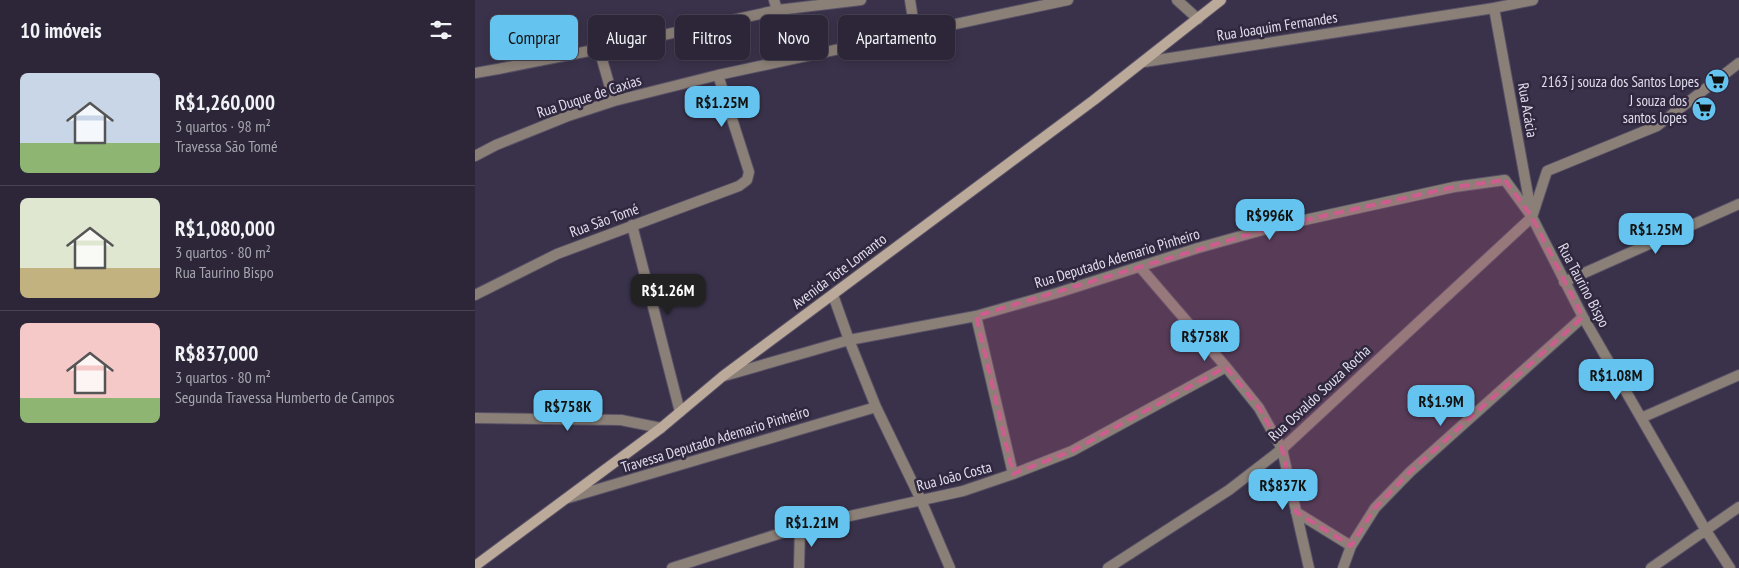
<!DOCTYPE html>
<html lang="pt">
<meta charset="utf-8">
<style>
:root{--surface:#2c2638;--page:#383243;--text:#f1f3f6;--muted:#a6a5ae;--line:#484353;--accent:#65c4ef}
body{margin:0;font-family:"PT Sans Narrow",sans-serif;background:var(--page);color:var(--text);height:100vh;display:flex;flex-direction:column;font-size:19px;white-space:nowrap}
*{box-sizing:border-box;margin:0}
p{font-size:16px;color:var(--muted)}
.icon{flex:none;width:28px;height:28px;fill:none;stroke:currentColor;stroke-width:2;stroke-linecap:round;stroke-linejoin:round}
.map{position:relative;flex:1;overflow:hidden}
.details{display:flex;flex-direction:column;background:var(--surface);width:475px}
.details>*{flex:none}
.guide{position:absolute;left:15px;top:15px;width:475px;height:45px;display:flex;gap:10px}
.price{position:absolute;translate:-50% -42px;padding:0 11px;border-radius:10px;background:var(--accent);color:#111;font-size:16px;line-height:32px;filter:drop-shadow(0 1px 2px #0008)}
.price::after{content:'';position:absolute;left:50%;top:30px;width:15px;height:11px;margin-left:-8px;background:inherit;clip-path:polygon(0 0,100% 0,50% 100%)}
.price.on{background:#222;color:#fff}
ul{padding:0;list-style:none}
li{display:flex;align-items:center;gap:15px;height:125px;padding:0 20px}
li+li{border-top:1px solid var(--line)}
li span{display:grid;place-items:center;flex:none;width:140px;height:100px;border-radius:8px;color:#555}
li>.icon{margin-inline-start:auto}
span .icon{width:60px;height:60px;fill:#fffc;stroke-width:1}
li b{font-size:21px}
h2{display:flex;justify-content:space-between;align-items:center;height:60px;padding:0 20px;font-size:21px}
.chip{padding:0 18px;border-radius:8px;background:var(--surface);box-shadow:0 2px 8px #0003,0 0 0 1px var(--line);font-size:18px;line-height:45px}
.chip.on{background:var(--accent);color:#111}
main{display:flex;flex:1;min-height:0}
.map>svg:first-child{display:block}
.lines{fill:none;stroke-linecap:round;stroke-linejoin:round}
.minor-casing{stroke:#585167;stroke-width:12}
.tertiary-casing{stroke:#585167;stroke-width:12}
.secondary-casing{stroke:#585167;stroke-width:12}
.minor{stroke:#8b8077;stroke-width:10}
.tertiary{stroke:#8b8077;stroke-width:10}
.secondary{stroke:#bba99a;stroke-width:10}
.marked{fill:#cd5d8e;fill-opacity:0.2;stroke:#cd5d8e;stroke-width:4;stroke-dasharray:10 6;stroke-linejoin:round}
.labels{text-anchor:middle;dominant-baseline:central;stroke-width:5;stroke-linejoin:round;paint-order:stroke}
.street-label{font-size:15px;fill:#e1ddec;stroke:#30283f}
.poi-label{font-size:15px;fill:#e1ddec;stroke:#30283f;text-anchor:end}
</style>
<main>
<section class="details">
<h2>10 imóveis<svg class="icon" aria-label="filters" viewBox="0 0 24 24"><path d="M4 7h16M4 17h16"/><circle cx="9" cy="7" r="2"/><circle cx="15" cy="17" r="2"/></svg></h2>
<ul>
<li><span style="background:linear-gradient(#c9d6e8 70%,#8fb573 0)"><svg class="icon" aria-label="home" viewBox="0 0 24 24"><path d="M3 11l9-7 9 7M6 9v11h12V9"/></svg></span><div><b>R$1,260,000</b><p>3 quartos · 98 m²</p><p>Travessa São Tomé</p></div></li>
<li><span style="background:linear-gradient(#dfe7d0 70%,#c2b280 0)"><svg class="icon" aria-label="home" viewBox="0 0 24 24"><path d="M3 11l9-7 9 7M6 9v11h12V9"/></svg></span><div><b>R$1,080,000</b><p>3 quartos · 80 m²</p><p>Rua Taurino Bispo</p></div></li>
<li><span style="background:linear-gradient(#f6c9c9 75%,#8fb573 0)"><svg class="icon" aria-label="home" viewBox="0 0 24 24"><path d="M3 11l9-7 9 7M6 9v11h12V9"/></svg></span><div><b>R$837,000</b><p>3 quartos · 80 m²</p><p>Segunda Travessa Humberto de Campos</p></div></li>
</ul>
</section>
<div class="map">
<svg width="1264" height="568" viewBox="0 0 1264 568">
<rect width="100%" height="100%" fill="#3a324a"/>
<g class="lines">
<defs>
<path id="minor" d="M 299,0 L 317,59
M 435,0 L 440,32
M 702,0 L 723,19
M 1019,8 L 1057,217 L 1108,317 L 1230,529 L 1255,568
M 124,49 L 139,101
M 669,62 L 1019,8 L 1058,0
M 0,73 L 23,69 L 124,49 L 303,10 L 386,0
M 0,156 L 21,145 L 93,116 L 139,101 L 243,75 L 593,0
M 157,225 L 205,412
M 665,267 L 751,367 L 784,408 L 807,449 L 834,568
M 1089,282 L 1264,204
M 0,295 L 82,254 L 264,186 L 272,180 L 274,172 L 243,75
M 358,295 L 374,340 L 401,407 L 446,500 L 475,568
M 501,316 L 538,474
M 249,376 L 374,340 L 501,316 L 582,293 L 723,248 L 798,227 L 979,187 L 1030,180 L 1057,217 L 1072,171 L 1182,126 L 1264,63
M 0,418 L 146,420 L 186,428
M 1166,418 L 1264,375
M 93,498 L 401,407
M 821,512 L 876,546
M 197,568 L 325,527 L 488,491 L 538,474 L 597,451 L 751,367
M 324,568 L 325,527
M 868,568 L 876,546 L 900,508 L 935,472 L 1108,317
M 1176,568 L 1264,507"/>
<path id="tertiary" d="M 633,568 L 754,490 L 807,449 L 1057,217"/>
<path id="secondary" d="M 0,566 L 186,428 L 248,376 L 619,100 L 746,0"/>
</defs>
<use href="#minor" class="minor-casing"/>
<use href="#tertiary" class="tertiary-casing"/>
<use href="#secondary" class="secondary-casing"/>
<use href="#minor" class="minor"/>
<use href="#tertiary" class="tertiary"/>
<use href="#secondary" class="secondary"/>
</g>
<path class="marked" d="M 1030,180 L 1057,217 L 1108,317 L 935,472 L 900,508 L 876,546 L 821,512 L 807,449 L 784,408 L 751,367 L 597,451 L 538,474 L 501,316 L 798,227 L 979,187 Z"/>
<defs>
<symbol id="supermarket-disc" viewBox="-11 -11 22 22"><circle r="9.5" fill="#65c4ef" stroke="#30283f"/><path d="M-6-5.5h2.5l.6 2H6L4.5 2H-2.5L-4.4-4H-6ZM-1.5 3.2a1.3 1.3 0 1 0 .1 0ZM3 3.2a1.3 1.3 0 1 0 .1 0Z" fill="#111"/></symbol>
</defs>
<g fill-rule="evenodd">
<use href="#supermarket-disc" x="1228" y="67" width="28" height="28"/>
<use href="#supermarket-disc" x="1215" y="95" width="28" height="28"/>
</g>
<g class="labels">
<g class="street-label">
<text transform="translate(802 26) rotate(-9)">Rua Joaquim Fernandes</text>
<text transform="translate(114 96) rotate(-18)">Rua Duque de Caxias</text>
<text transform="translate(1053 110) rotate(80)">Rua Acácia</text>
<text transform="translate(129 220) rotate(-20)">Rua São Tomé</text>
<text transform="translate(642 258) rotate(-17)">Rua Deputado Ademario Pinheiro</text>
<text transform="translate(364 271) rotate(-37)">Avenida Tote Lomanto</text>
<text transform="translate(1109 285) rotate(62)">Rua Taurino Bispo</text>
<text transform="translate(844 393) rotate(-43)">Rua Osvaldo Souza Rocha</text>
<text transform="translate(240 439) rotate(-17)">Travessa Deputado Ademario Pinheiro</text>
<text transform="translate(479 476) rotate(-15)">Rua João Costa</text>
</g>
<g class="poi-label">
<text x="1224" y="81">2163 j souza dos Santos Lopes</text>
<text x="1212" y="100">J souza dos<tspan x="1212" dy="17">santos lopes</tspan></text>
</g>
</g>
</svg>
<b class="price" style="left:247px;top:128px">R$1.25M</b>
<b class="price" style="left:795px;top:241px">R$996K</b>
<b class="price" style="left:1181px;top:255px">R$1.25M</b>
<b class="price on" style="left:193px;top:316px">R$1.26M</b>
<b class="price" style="left:730px;top:362px">R$758K</b>
<b class="price" style="left:1141px;top:401px">R$1.08M</b>
<b class="price" style="left:966px;top:427px">R$1.9M</b>
<b class="price" style="left:93px;top:432px">R$758K</b>
<b class="price" style="left:808px;top:511px">R$837K</b>
<b class="price" style="left:337px;top:548px">R$1.21M</b>
<div class="guide">
<a class="chip on">Comprar</a>
<a class="chip">Alugar</a>
<a class="chip">Filtros</a>
<a class="chip">Novo</a>
<a class="chip">Apartamento</a>
</div>
</div>
</main>
